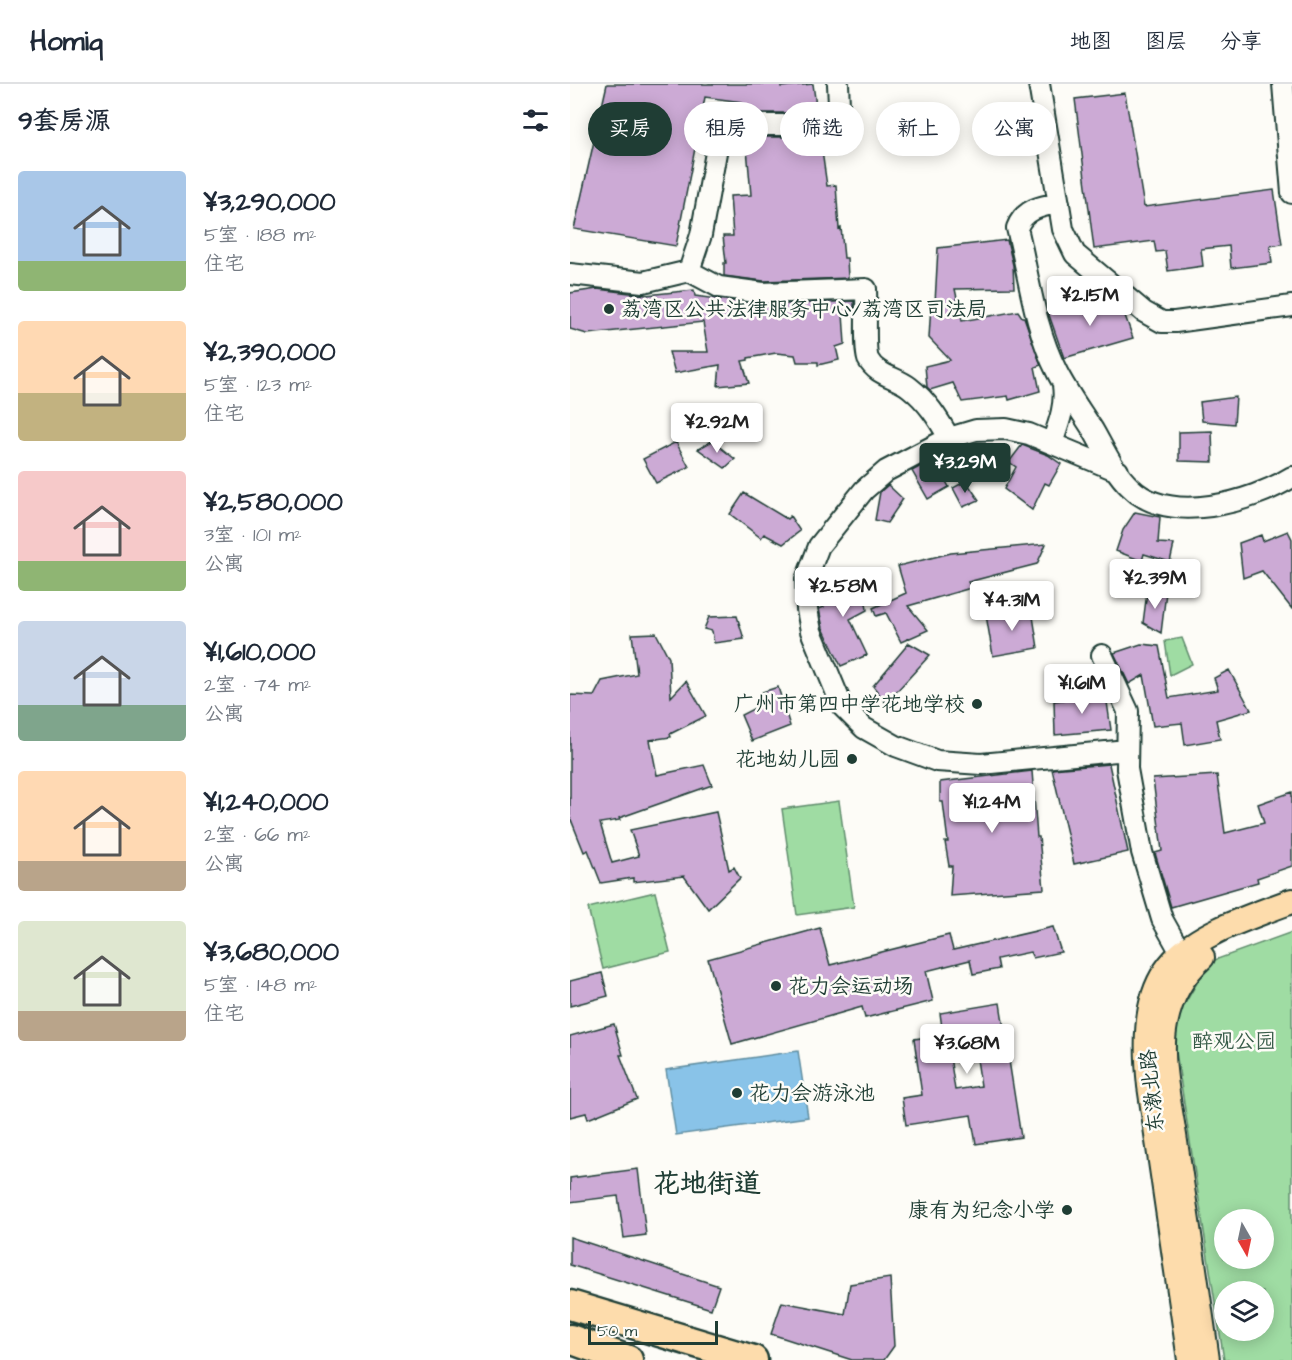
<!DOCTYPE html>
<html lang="zh">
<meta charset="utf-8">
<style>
:root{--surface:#fff;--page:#f6f6f7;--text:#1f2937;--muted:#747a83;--line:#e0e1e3;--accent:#1f3d34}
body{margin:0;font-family:"Architects Daughter","LXGW WenKai TC",sans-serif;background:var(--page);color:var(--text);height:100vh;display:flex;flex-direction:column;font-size:22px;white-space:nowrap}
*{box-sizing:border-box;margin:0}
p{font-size:20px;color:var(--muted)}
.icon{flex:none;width:33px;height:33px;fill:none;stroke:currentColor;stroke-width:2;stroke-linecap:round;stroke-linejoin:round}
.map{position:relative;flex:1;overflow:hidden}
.side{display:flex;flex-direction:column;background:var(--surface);width:570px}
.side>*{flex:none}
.hud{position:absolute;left:18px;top:18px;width:570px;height:54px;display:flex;gap:12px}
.needle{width:39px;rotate:171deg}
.buttons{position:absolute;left:644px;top:1125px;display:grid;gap:12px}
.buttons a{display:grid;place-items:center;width:60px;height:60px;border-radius:50%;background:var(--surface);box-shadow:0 3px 15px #0003;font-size:30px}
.scale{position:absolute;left:18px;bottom:15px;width:130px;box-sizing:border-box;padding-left:6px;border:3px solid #1f3d34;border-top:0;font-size:16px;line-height:21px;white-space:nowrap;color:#1f3d34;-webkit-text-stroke:4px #fdfcf7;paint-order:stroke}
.price{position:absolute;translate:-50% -51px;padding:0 14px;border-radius:6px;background:#fff;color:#222;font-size:20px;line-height:39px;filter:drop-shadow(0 2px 3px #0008)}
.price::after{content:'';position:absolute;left:50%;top:36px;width:18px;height:14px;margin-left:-9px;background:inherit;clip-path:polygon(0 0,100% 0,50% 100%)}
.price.on{background:var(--accent);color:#fff}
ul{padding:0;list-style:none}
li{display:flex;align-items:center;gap:18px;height:150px;padding:0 18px}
li span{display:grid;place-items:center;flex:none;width:168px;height:120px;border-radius:6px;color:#555}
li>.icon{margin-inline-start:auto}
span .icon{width:72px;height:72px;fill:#fffc;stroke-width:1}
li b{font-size:26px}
h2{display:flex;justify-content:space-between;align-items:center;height:72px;padding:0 18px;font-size:26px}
.pill{padding:0 21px;border-radius:27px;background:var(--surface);box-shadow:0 3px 15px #0003;font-size:21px;line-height:54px}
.pill.on{background:var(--accent);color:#fff}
header{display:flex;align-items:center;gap:36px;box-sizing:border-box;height:84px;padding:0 30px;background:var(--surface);border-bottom:2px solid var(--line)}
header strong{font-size:28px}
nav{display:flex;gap:33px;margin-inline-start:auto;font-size:21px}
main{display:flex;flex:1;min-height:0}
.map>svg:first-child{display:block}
.green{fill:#9fdca3;stroke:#5f8c6c;stroke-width:1.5;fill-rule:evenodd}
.water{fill:#89c3e8;stroke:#5f8da0;stroke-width:1.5}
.building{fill:#ccaad5;stroke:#1f3d34;stroke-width:1.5;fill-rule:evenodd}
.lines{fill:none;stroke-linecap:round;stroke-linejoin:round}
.minor-casing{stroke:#1f3d34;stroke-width:24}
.major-casing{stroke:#1f3d34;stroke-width:28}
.highway-casing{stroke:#1f3d34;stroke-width:33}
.minor{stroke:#fdfcf7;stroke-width:20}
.major{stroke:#fddcac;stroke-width:24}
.highway{stroke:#fddcac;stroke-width:28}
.poi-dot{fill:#1f3d34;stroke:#fdfcf7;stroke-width:2}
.labels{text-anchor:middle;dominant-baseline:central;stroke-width:5;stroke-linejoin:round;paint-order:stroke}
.poi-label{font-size:21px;fill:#1f3d34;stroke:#fdfcf7;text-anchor:start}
.park-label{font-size:21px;fill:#395d4a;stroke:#fdfcf7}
.street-label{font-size:21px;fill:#1f3d34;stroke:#fdfcf7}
.district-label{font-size:27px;font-weight:bold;fill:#1f3d34;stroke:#fdfcf7}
</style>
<header>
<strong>Homiq</strong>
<nav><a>地图</a><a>图层</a><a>分享</a></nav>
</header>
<main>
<section class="side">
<h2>9套房源<svg class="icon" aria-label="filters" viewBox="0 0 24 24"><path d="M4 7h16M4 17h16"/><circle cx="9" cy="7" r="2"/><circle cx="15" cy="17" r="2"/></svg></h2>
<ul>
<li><span style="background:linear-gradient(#a9c7e8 75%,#8fb573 0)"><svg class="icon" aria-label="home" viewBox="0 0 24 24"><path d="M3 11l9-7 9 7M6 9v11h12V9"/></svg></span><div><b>¥3,290,000</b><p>5室 · 188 m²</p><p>住宅</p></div></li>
<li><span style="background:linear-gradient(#ffd9b3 60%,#c2b280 0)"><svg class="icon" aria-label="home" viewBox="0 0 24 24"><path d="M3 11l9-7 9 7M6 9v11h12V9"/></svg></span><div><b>¥2,390,000</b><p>5室 · 123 m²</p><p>住宅</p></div></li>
<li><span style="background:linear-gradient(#f6c9c9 75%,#8fb573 0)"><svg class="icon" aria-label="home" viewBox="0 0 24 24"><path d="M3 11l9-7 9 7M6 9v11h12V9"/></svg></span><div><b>¥2,580,000</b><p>3室 · 101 m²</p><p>公寓</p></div></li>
<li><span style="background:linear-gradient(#c9d6e8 70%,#7fa58c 0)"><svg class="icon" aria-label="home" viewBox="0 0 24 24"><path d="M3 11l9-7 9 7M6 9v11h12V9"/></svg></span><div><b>¥1,610,000</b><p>2室 · 74 m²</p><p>公寓</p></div></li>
<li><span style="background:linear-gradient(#ffd9b3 75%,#b9a48a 0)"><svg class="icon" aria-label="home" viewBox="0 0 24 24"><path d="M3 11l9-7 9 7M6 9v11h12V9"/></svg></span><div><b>¥1,240,000</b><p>2室 · 66 m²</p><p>公寓</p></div></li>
<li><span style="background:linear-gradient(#dfe7d0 75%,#b9a48a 0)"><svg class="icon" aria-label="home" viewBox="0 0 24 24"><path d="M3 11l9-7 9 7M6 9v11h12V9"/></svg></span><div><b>¥3,680,000</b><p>5室 · 148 m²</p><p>住宅</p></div></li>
</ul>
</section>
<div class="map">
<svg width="722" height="1276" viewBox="0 0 722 1276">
<rect width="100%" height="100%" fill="#fdfcf7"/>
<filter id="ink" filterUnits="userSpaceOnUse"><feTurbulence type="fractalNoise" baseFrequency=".0167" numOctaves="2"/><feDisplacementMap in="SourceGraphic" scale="12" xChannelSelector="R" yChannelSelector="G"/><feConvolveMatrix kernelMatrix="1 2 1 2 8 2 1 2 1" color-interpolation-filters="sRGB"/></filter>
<g filter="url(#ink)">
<path class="green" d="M 612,554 L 622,580 L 600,591 L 595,557 Z
M 269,717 L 284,823 L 227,831 L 212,725 Z
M 85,808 L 100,868 L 33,885 L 18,824 Z
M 722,848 L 722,1276 L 654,1276 L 602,942 L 639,878 ZM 654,1136 L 693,1136 L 693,1174 L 654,1174 ZM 654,1208 L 693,1208 L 693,1246 L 654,1246 Z"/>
<path class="water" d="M 228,967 L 238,1033 L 106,1051 L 96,986 Z"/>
<path class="building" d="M 37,0 L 211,0 L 211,3 L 243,0 L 247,29 L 173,29 L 172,18 L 135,13 L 106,162 L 4,145 Z
M 555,9 L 574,123 L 704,106 L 712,160 L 700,162 L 702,179 L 661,184 L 659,162 L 631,165 L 633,182 L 598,187 L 595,167 L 586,168 L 584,157 L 524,165 L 505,15 Z
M 176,53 L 250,53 L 257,102 L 266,101 L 269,145 L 271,144 L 274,174 L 277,174 L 278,194 L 194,197 L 154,192 L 154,179 L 156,179 L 153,152 L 163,152 L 160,112 L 181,111 Z
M 437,156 L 443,181 L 444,204 L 385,205 L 392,237 L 448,227 L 452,233 L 454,233 L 471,281 L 465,283 L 470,307 L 439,316 L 438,312 L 392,318 L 383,299 L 360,306 L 357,303 L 355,282 L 380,276 L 359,254 L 361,220 L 365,219 L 368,164 Z
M 27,205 L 76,211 L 124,206 L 125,212 L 193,221 L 284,217 L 284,232 L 273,230 L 275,260 L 266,263 L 269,276 L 248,281 L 248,278 L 227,278 L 225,271 L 206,269 L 178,274 L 178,276 L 172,277 L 179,299 L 148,302 L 150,281 L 105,289 L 99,268 L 138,268 L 133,238 L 17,250 L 0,245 L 0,209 Z
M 540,215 L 553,226 L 563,254 L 494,274 L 478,228 Z
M 666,313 L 664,340 L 632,337 L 630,318 Z
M 642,347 L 643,378 L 609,377 L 609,348 Z
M 142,357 L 165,375 L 155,384 L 128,365 Z
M 106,358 L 119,383 L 86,399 L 73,375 Z
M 452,361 L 478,371 L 491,380 L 479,401 L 475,399 L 462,426 L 434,405 L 446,383 L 439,378 Z
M 364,375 L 379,403 L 358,415 L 342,387 Z
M 396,397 L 409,416 L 393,423 L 383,404 Z
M 318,401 L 333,415 L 317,439 L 305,436 L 310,408 Z
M 174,409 L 217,435 L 220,432 L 230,447 L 213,460 L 194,450 L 191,454 L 160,430 Z
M 565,428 L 590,433 L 588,459 L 604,460 L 600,478 L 574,470 L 572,477 L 546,467 L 553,446 Z
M 718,447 L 722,455 L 722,525 L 692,487 L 673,494 L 669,459 L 691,451 L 693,457 Z
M 476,460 L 467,480 L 398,498 L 401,504 L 338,522 L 358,546 L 331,558 L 316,529 L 306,532 L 303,524 L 336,509 L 328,482 L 381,469 Z
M 252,490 L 294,503 L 297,526 L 280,535 L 297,571 L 271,582 L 253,544 L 249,525 L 254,523 Z
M 577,508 L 596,508 L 591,549 L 573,539 Z
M 462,526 L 468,564 L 423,572 L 416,531 Z
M 167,532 L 174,555 L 144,559 L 142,547 L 134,545 L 139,533 Z
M 86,549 L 99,574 L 101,613 L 116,597 L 136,632 L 100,650 L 101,653 L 80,656 L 87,691 L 134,681 L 142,701 L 49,734 L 50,736 L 30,739 L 42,779 L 69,772 L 60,746 L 146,728 L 159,786 L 164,783 L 170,794 L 138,825 L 114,792 L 63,798 L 63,794 L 31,799 L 18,766 L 14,768 L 0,733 L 0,611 L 24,612 L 32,597 L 67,590 L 62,550 Z
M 339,559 L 360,571 L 316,619 L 303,602 Z
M 571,560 L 589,562 L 599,614 L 648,606 L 644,594 L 659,586 L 681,626 L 646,636 L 650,655 L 615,661 L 612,639 L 583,642 L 574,591 L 559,600 L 544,569 Z
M 208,603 L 220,642 L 182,657 L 171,631 L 187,623 L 192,608 Z
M 536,611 L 541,646 L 485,651 L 484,617 Z
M 539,680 L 558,768 L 504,780 L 482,685 Z
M 462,687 L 467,753 L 469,753 L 474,805 L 380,812 L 382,782 L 379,782 L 375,758 L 378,758 L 373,718 L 370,718 L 370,698 Z
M 647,691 L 655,749 L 694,739 L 688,720 L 722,708 L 722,782 L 687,794 L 688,798 L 601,823 L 585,769 L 592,767 L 583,695 Z
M 483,843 L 491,868 L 463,874 L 460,868 L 427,875 L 429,885 L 403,890 L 400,876 L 356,887 L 363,917 L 295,934 L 292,923 L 162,960 L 138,875 L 250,844 L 260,881 L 379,851 L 383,866 Z
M 32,889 L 38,912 L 0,922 L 0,897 Z
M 430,919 L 451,1053 L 406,1060 L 401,1031 L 336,1041 L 332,1014 L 352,1011 L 344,955 L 373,951 L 370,929 ZM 404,955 L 411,1002 L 385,1006 L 378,959 Z
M 44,940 L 53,971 L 50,971 L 67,1015 L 18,1035 L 16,1029 L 0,1033 L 0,952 Z
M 68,1085 L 76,1151 L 54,1154 L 48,1112 L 0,1118 L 0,1094 Z
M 0,1153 L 149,1202 L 141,1225 L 0,1181 Z
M 320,1194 L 324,1262 L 314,1276 L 282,1276 L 201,1250 L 212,1218 L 275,1230 L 280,1200 Z"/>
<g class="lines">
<defs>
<path id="minor" d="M 469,0 L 493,145 L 505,170 L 574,228 L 592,238 L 605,238 L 722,222
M 713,0 L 722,109
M 489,119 C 471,122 454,125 447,144 C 459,192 464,243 487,288 C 497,308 511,327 523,346 C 534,365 544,388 560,403 C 599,442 682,418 722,393
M 119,187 L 131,151 L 151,41 L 270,41 L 268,0
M 0,190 L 73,198 L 119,187 L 149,203 L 193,209 L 296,205 C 297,220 294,264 298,275 C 306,291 326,293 339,303 C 357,317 368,334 379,354
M 482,359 C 489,339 496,321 493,301
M 548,387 L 459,350 L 436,345 L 406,346 L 379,354 L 316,387 L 294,406 L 249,462 L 236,496 L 237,525 L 241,547 L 272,622 L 294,644 L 326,662 L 367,677 L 411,680 L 557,666
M 532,571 L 558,627 L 557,685 L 572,768 L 592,835 L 611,869"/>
<path id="major" d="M 632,873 C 612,891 600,913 595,940 C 588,975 600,1023 605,1058 C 616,1131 627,1203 637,1276
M 620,1276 L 580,1002 C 566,872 613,857 722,817"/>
<path id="highway" d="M 0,1221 L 183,1276
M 0,1255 L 58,1276"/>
</defs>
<use href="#minor" class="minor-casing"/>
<use href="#major" class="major-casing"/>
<use href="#highway" class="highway-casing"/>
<use href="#minor" class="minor"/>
<use href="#major" class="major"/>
<use href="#highway" class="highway"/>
</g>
</g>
<g class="poi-dot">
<circle cx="39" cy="225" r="6"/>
<circle cx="407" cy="620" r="6"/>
<circle cx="282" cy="675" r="6"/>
<circle cx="206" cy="902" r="6"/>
<circle cx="167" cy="1009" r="6"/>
<circle cx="497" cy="1126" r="6"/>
</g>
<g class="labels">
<g class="poi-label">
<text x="51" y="225">荔湾区公共法律服务中心/荔湾区司法局</text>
<text x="395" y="620" text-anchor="end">广州市第四中学花地学校</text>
<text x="270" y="675" text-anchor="end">花地幼儿园</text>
<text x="218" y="902">花力会运动场</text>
<text x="179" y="1009">花力会游泳池</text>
<text x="485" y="1126" text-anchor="end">康有为纪念小学</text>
</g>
<g class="park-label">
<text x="664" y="957">醉观公园</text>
</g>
<g class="street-label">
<text transform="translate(582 1007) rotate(-96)">东漖北路</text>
</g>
<g class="district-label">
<text x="137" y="1100">花地街道</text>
</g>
</g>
</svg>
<div class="buttons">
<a><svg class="needle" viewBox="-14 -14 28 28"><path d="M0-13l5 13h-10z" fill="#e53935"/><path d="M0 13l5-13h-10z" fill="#747a83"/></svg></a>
<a><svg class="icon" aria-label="layers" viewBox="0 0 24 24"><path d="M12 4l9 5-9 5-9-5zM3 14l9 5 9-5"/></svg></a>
</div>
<div class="scale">50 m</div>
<b class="price" style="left:520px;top:243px">¥2.15M</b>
<b class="price" style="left:147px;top:370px">¥2.92M</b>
<b class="price on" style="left:395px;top:410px">¥3.29M</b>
<b class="price" style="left:585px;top:526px">¥2.39M</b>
<b class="price" style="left:273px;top:534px">¥2.58M</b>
<b class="price" style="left:442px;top:548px">¥4.31M</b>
<b class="price" style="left:512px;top:631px">¥1.61M</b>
<b class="price" style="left:422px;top:750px">¥1.24M</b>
<b class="price" style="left:397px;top:991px">¥3.68M</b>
<div class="hud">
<a class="pill on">买房</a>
<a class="pill">租房</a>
<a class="pill">筛选</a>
<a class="pill">新上</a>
<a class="pill">公寓</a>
</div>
</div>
</main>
